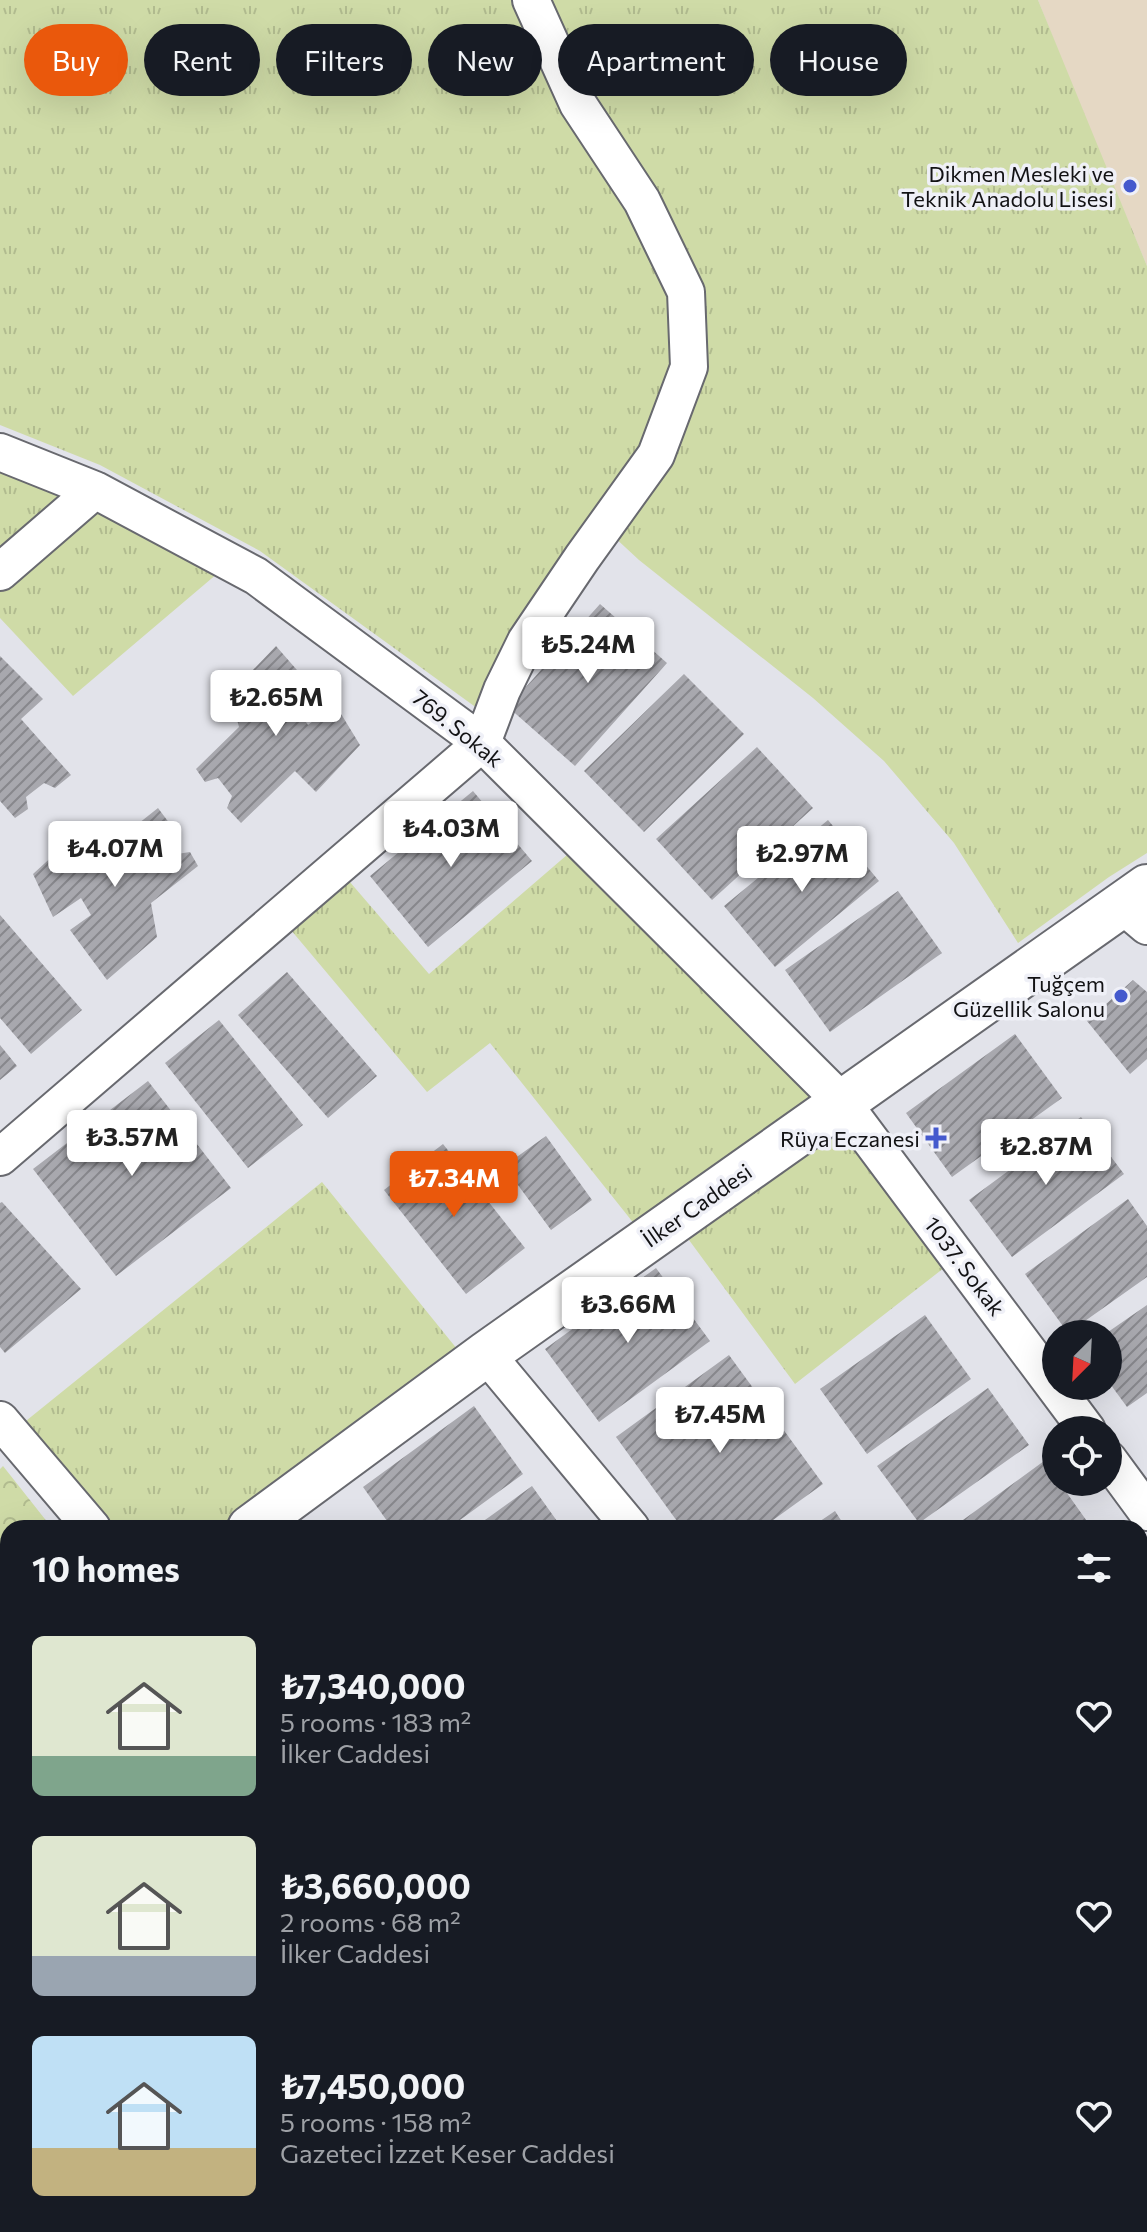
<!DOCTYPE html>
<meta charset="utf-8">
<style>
:root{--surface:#171b24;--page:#242831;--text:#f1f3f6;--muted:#9ea1a6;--accent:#ea580c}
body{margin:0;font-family:Commissioner,sans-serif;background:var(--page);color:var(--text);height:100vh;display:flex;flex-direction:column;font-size:30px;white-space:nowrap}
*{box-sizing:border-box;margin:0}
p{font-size:26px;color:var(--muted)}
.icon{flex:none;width:44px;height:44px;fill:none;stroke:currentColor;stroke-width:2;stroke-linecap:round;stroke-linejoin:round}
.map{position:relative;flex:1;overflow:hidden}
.panel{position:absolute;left:0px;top:1520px;width:1148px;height:712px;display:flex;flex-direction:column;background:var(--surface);border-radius:24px 24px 0 0;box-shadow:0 8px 32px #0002}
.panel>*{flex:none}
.hud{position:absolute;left:24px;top:24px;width:1100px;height:72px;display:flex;gap:16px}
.needle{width:52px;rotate:204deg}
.tools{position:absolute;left:1042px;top:1320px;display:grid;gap:16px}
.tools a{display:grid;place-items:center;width:80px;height:80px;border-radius:50%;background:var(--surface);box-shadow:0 8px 32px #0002;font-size:40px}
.price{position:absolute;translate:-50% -68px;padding:0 18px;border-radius:8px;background:#fff;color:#222;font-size:26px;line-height:52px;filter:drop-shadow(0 2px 4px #0008)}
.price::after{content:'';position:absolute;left:50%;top:48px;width:24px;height:18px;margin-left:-12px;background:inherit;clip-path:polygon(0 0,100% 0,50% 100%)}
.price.current{background:var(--accent);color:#fff}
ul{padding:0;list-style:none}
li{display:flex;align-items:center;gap:24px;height:200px;padding:0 32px}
li span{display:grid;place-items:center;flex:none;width:224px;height:160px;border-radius:12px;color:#555}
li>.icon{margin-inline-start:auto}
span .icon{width:96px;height:96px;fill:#fffc;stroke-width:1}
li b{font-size:34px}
h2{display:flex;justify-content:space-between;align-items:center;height:96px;padding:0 32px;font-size:34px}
.pill{padding:0 28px;border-radius:36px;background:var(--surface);box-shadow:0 8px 32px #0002;font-size:28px;line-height:72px}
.pill.current{background:var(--accent);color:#fff}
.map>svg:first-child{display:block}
.education{fill:#e5d8c4}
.grass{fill:url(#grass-tufts)}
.forest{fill:url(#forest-crowns)}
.building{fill:url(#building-hatch)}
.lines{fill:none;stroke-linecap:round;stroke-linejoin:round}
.minor-casing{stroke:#68696f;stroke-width:40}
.secondary-casing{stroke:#68696f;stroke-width:48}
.minor{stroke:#fff;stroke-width:36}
.secondary{stroke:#fff;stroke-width:44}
.poi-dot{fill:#4459cd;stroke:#eff0f7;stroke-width:3}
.labels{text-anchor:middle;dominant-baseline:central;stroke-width:7;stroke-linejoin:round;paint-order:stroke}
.poi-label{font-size:22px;fill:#121214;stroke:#eff0f7;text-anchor:end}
.street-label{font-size:22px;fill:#121214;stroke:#eff0f7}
</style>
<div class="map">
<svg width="1147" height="2232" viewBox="0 0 1147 2232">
<defs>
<pattern id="grass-tufts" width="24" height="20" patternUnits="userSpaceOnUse" patternTransform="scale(2)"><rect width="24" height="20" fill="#cfdba7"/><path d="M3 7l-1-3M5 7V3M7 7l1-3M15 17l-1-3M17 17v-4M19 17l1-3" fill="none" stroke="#b1bb8f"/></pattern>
<pattern id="forest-crowns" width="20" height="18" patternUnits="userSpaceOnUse" patternTransform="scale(2)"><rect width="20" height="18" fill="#cfdba7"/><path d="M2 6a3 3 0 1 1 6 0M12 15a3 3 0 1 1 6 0" fill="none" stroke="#b1bb8f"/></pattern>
<pattern id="building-hatch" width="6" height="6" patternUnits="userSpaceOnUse" patternTransform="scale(2)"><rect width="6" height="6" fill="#a8a8ae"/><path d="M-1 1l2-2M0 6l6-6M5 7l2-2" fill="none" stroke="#87878c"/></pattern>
</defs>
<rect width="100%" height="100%" fill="#e2e3ea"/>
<path class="education" d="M 1038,0 L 1147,0 L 1147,266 L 1080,106 Z"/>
<path class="grass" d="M 0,0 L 1038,0 L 1147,266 L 1147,853 L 1109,877 L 1018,943 L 954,843 L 884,761 L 813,698 L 639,560 L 598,522 L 582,526 L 525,608 L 502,659 L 481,711 L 260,551 L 100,465 L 0,425 Z
M 0,452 L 231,562 L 73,696 L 0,618 Z
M 582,842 L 958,1257 L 795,1384 L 675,1221 L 647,1240 L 490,1043 L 427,1092 L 280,917 L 337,867 L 429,974 Z
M 322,1182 L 470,1365 L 250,1528 L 92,1528 L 11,1433 Z
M 8,1710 L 8,1867 L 0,1873 L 0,1716 Z"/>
<path class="forest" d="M 3,1466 L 52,1528 L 8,1528 L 8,1675 L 0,1681 L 0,1469 Z
M 1140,2166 L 1147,2174 L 1147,2232 L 925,2232 L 919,2224 L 1140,2224 Z"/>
<path class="building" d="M 600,604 L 667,663 L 575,766 L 508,707 Z
M 276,646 L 317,693 L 297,709 L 308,725 L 335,704 L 360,745 L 316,792 L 295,771 L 241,823 L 227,808 L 232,796 L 218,778 L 205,782 L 196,769 L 239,727 L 230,694 Z
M 0,656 L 43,699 L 21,719 L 71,775 L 55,788 L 44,783 L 26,797 L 28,809 L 15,818 L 0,801 Z
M 684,674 L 744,734 L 644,832 L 584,771 Z
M 757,747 L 813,808 L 712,900 L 656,839 Z
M 473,791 L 532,861 L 428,947 L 370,876 Z
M 158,808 L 170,824 L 164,835 L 177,854 L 190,852 L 198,866 L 151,903 L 157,937 L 107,980 L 70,930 L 91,915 L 81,898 L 53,917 L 33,874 L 80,831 L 100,854 Z
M 828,820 L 879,881 L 775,967 L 724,906 Z
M 898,891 L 942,953 L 830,1032 L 785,970 Z
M 0,915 L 82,1010 L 31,1054 L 0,1018 Z
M 287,972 L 377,1076 L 328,1118 L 238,1015 Z
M 1133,980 L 1147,992 L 1147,1059 L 1130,1074 L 1087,1021 Z
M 219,1020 L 303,1125 L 248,1168 L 165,1063 Z
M 1015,1034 L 1062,1098 L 952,1177 L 906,1113 Z
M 0,1045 L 17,1066 L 0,1080 Z
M 148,1081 L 231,1188 L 116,1276 L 33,1169 Z
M 1081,1117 L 1124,1174 L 1012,1257 L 969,1200 Z
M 546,1136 L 592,1200 L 551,1230 L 504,1166 Z
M 443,1144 L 525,1248 L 466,1294 L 384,1190 Z
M 1128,1199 L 1147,1226 L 1147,1277 L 1068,1333 L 1025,1274 Z
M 2,1202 L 81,1289 L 5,1353 L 0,1347 L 0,1203 Z
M 656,1268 L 710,1341 L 599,1422 L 545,1349 Z
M 1147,1305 L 1147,1393 L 1127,1407 L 1108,1381 L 1108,1332 Z
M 925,1315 L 971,1379 L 867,1454 L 820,1389 Z
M 729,1355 L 823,1484 L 762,1528 L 682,1528 L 616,1437 Z
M 988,1388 L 1029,1445 L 919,1523 L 877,1466 Z
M 474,1406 L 523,1474 L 449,1528 L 392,1528 L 363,1487 Z
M 1044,1461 L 1056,1478 L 1056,1482 L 1059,1482 L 1089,1524 L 1083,1528 L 952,1528 Z
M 532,1486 L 562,1528 L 474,1528 Z
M 835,1511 L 846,1528 L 810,1528 Z
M 1147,1613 L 1147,1719 L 1140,1724 L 1140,1618 Z
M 1147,1839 L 1147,1904 L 1140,1895 L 1140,1845 Z
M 8,1897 L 8,1985 L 0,1991 L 0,1903 Z
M 1140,1929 L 1147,1937 L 1147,2002 L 1140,2007 Z
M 0,2173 L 8,2183 L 8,2216 L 0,2222 Z
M 207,2224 L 325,2224 L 331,2232 L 197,2232 Z
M 400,2224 L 460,2224 L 448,2232 L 405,2232 Z
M 687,2224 L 785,2224 L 791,2232 L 692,2232 Z
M 808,2224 L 835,2224 L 823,2232 L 813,2232 Z"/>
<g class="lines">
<defs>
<path id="minor" d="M 0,452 L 95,490 L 256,576 L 482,743 L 842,1102 L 1087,1430
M 0,572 L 95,490
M 1121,904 L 1147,926
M 0,1157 L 482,743 L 502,690 L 526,641 L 582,558 L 656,455 L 689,367 L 686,292 L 642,201 L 578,104 L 531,0
M 486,1354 L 631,1528
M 0,1420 L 92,1528
M 1108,1459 L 1147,1512
M 1140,1807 L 1147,1802
M 0,2110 L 8,2121
M 1140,2129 L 1147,2137
M 84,2224 L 90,2232
M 628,2224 L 634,2232
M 527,2232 L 538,2224"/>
<path id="secondary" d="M 250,1528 L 486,1354 L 1147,887
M 0,1716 L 8,1710"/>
</defs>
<use href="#minor" class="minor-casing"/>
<use href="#secondary" class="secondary-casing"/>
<use href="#minor" class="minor"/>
<use href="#secondary" class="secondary"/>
</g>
<g class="poi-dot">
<circle cx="1130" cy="186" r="8"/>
<circle cx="1121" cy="996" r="8"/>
<path d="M932 1126h8v8h8v8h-8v8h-8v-8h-8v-8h8z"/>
</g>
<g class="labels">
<g class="poi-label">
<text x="1114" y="173">Dikmen Mesleki ve<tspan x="1114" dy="25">Teknik Anadolu Lisesi</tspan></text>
<text x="1105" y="983">Tuğçem<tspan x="1105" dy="25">Güzellik Salonu</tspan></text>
<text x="920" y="1138">Rüya Eczanesi</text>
</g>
<g class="street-label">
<text transform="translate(458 728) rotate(39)">769. Sokak</text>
<text transform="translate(697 1205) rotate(-35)">İlker Caddesi</text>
<text transform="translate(965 1266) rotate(53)">1037. Sokak</text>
</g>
</g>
</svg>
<div class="tools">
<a><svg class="needle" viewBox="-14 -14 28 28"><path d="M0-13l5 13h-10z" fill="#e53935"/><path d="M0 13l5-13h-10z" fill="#9ea1a6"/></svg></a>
<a><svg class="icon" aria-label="locate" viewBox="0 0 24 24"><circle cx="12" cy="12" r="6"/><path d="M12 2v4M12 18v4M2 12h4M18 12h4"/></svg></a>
</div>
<b class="price" style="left:588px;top:685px">₺5.24M</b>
<b class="price" style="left:276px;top:738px">₺2.65M</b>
<b class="price" style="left:451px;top:869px">₺4.03M</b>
<b class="price" style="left:115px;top:889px">₺4.07M</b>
<b class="price" style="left:802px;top:894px">₺2.97M</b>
<b class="price" style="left:132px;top:1178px">₺3.57M</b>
<b class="price" style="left:1046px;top:1187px">₺2.87M</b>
<b class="price current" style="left:454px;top:1219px">₺7.34M</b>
<b class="price" style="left:628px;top:1345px">₺3.66M</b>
<b class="price" style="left:720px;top:1455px">₺7.45M</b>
<div class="hud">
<a class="pill current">Buy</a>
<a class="pill">Rent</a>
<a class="pill">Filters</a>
<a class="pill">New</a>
<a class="pill">Apartment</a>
<a class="pill">House</a>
</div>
<section class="panel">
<h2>10 homes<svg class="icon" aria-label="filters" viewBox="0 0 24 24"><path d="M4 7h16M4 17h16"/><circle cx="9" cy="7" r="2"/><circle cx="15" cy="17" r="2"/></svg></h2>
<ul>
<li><span style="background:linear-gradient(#dfe7d0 75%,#7fa58c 0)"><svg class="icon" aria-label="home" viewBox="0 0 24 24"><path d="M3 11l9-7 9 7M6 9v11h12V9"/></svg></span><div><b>₺7,340,000</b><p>5 rooms · 183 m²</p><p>İlker Caddesi</p></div><svg class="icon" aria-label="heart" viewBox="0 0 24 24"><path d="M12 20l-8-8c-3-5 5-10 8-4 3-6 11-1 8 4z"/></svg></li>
<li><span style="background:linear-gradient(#dfe7d0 75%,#9aa5b1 0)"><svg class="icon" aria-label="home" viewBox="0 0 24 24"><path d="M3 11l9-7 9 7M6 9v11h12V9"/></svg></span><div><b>₺3,660,000</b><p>2 rooms · 68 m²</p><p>İlker Caddesi</p></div><svg class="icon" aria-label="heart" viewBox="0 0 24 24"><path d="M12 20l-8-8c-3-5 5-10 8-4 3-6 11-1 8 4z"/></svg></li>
<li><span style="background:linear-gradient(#bfe0f5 70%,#c2b280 0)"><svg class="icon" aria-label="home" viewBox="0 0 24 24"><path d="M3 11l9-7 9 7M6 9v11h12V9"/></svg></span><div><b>₺7,450,000</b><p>5 rooms · 158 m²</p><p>Gazeteci İzzet Keser Caddesi</p></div><svg class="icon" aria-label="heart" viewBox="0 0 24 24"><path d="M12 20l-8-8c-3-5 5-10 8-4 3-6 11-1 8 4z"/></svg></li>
</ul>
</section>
</div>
